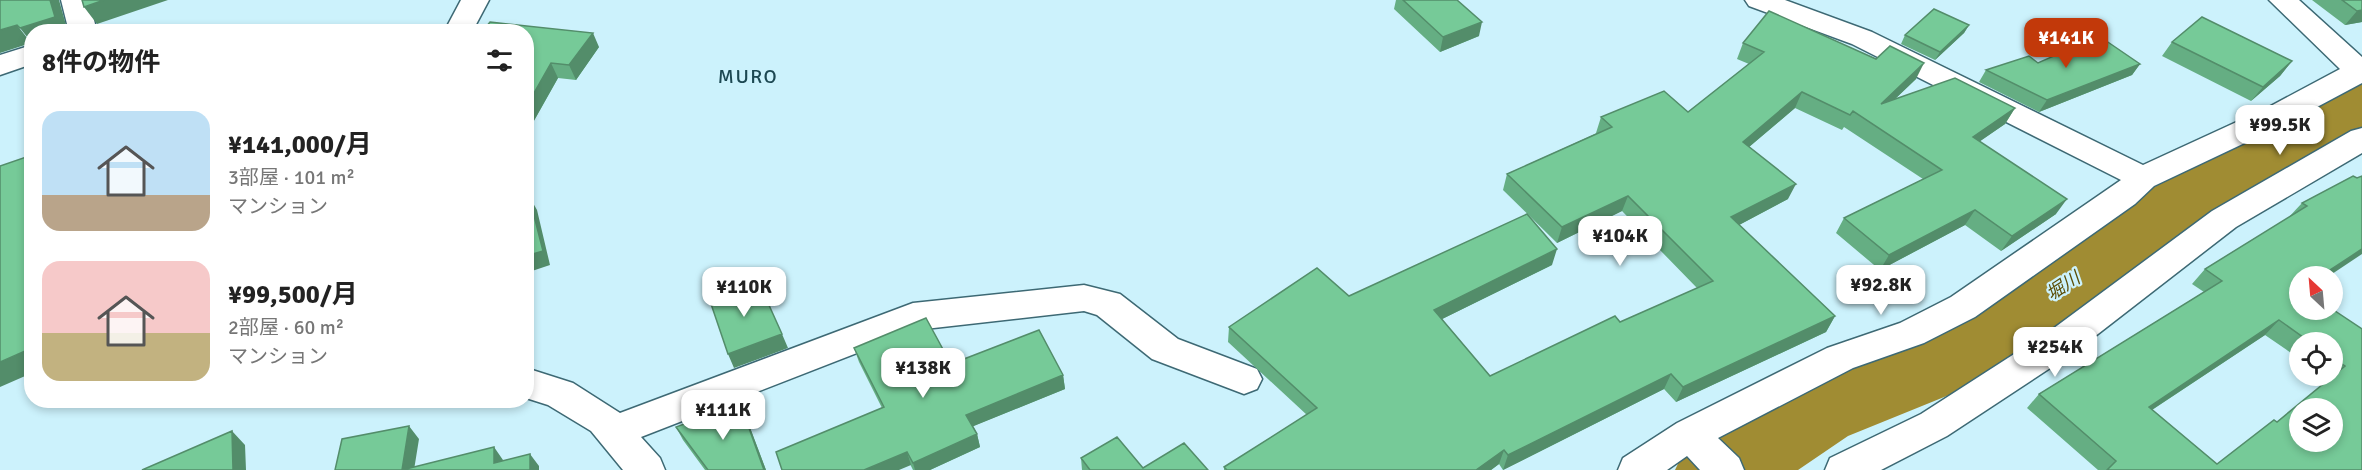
<!DOCTYPE html>
<html lang="ja">
<meta charset="utf-8">
<style>
:root{--surface:#fff;--page:#f2f2f2;--text:#222;--muted:#767676;--accent:#c2390a}
body{margin:0;font-family:Signika,"Noto Sans JP",sans-serif;background:var(--page);color:var(--text);height:100vh;display:flex;flex-direction:column;font-size:22px;white-space:nowrap}
*{box-sizing:border-box;margin:0}
p{font-size:20px;color:var(--muted)}
.icon{flex:none;width:33px;height:33px;fill:none;stroke:currentColor;stroke-width:2;stroke-linecap:round;stroke-linejoin:round}
.map{position:relative;flex:1;overflow:hidden}
.panel{position:absolute;left:24px;top:24px;width:510px;height:384px;display:flex;flex-direction:column;background:var(--surface);border-radius:24px;box-shadow:0 3px 9px #0003}
.panel>*{flex:none}
.needle{width:39px;rotate:334deg}
.tools{position:absolute;left:2289px;top:266px;display:grid;gap:12px}
.tools a{display:grid;place-items:center;width:54px;height:54px;border-radius:50%;background:var(--surface);box-shadow:0 3px 9px #0003;font-size:30px}
.price{position:absolute;translate:-50% -51px;padding:0 14px;border-radius:12px;background:#fff;color:#222;font-size:20px;line-height:39px;filter:drop-shadow(0 2px 3px #0008)}
.price::after{content:'';position:absolute;left:50%;top:36px;width:18px;height:14px;margin-left:-9px;background:inherit;clip-path:polygon(0 0,100% 0,50% 100%)}
.price.on{background:var(--accent);color:#fff}
ul{padding:0;list-style:none}
li{display:flex;align-items:center;gap:18px;height:150px;padding:0 18px}
li span{display:grid;place-items:center;flex:none;width:168px;height:120px;border-radius:18px;color:#555}
li>.icon{margin-inline-start:auto}
span .icon{width:72px;height:72px;fill:#fffc;stroke-width:1}
li b{font-size:26px}
h2{display:flex;justify-content:space-between;align-items:center;height:72px;padding:0 18px;font-size:26px}
.map>svg:first-child{display:block}
.lines{fill:none;stroke-linecap:round;stroke-linejoin:round}
.river{fill:#a08c33;fill-rule:evenodd}
.minor-casing{stroke:#3d6974;stroke-width:3}
.minor{fill:#fff;fill-rule:evenodd}
.wall{fill:#65ae83;fill-rule:evenodd}
.shaded-wall{fill:#538d6a}
.building{fill:#76ca98;stroke:#538d6a;stroke-width:1.5;fill-rule:evenodd}
.labels{text-anchor:middle;dominant-baseline:central;stroke-width:4.5;stroke-linejoin:round;paint-order:stroke}
.water-label{font-size:18px;font-style:italic;fill:#5c4e07;stroke:#ccf2fc}
.quarter-label{font-size:20px;letter-spacing:1.5px;fill:#1c4852;stroke:#ccf2fc}
</style>
<div class="map">
<svg width="2362" height="470" viewBox="0 0 2362 470">
<rect width="100%" height="100%" fill="#ccf2fc"/>
<g class="lines">
<path class="river" d="M 2362,73 L 2362,130 L 2312,160 L 1991,378 L 1848,436 L 1798,470 L 1675,470 L 1689,441 L 1784,382 L 1929,328 L 2258,122 L 2336,81 Z"/>
<defs>
<path id="minor" d="M 61,0 L 89,0 L 97,32 L 69,32 Z
M 461,0 L 489,0 L 472,32 L 444,32 Z
M 1745,0 L 1785,0 L 1872,32 L 2143,165 L 2267,108 L 2340,69 L 2269,0 L 2299,0 L 2362,57 L 2362,83 L 2289,122 L 2154,186 L 2135,204 L 1975,317 L 1924,343 L 1853,368 L 1718,438 L 1739,458 L 1744,470 L 1700,470 L 1687,456 L 1667,470 L 1618,470 L 1623,458 L 1677,423 L 1827,348 L 1900,323 L 1951,297 L 2121,180 L 1852,44 L 1749,6 Z
M 32,45 L 32,64 L 0,75 L 0,55 Z
M 2362,128 L 2362,153 L 2236,227 L 2076,351 L 1947,436 L 1881,470 L 1825,470 L 1830,458 L 1921,414 L 2050,331 L 2212,211 L 2351,131 Z
M 1084,285 L 1120,294 L 1178,339 L 1257,369 L 1262,379 L 1257,389 L 1244,394 L 1152,359 L 1097,315 L 1084,311 L 916,330 L 641,437 L 660,458 L 665,470 L 623,470 L 591,431 L 548,405 L 526,398 L 526,368 L 573,383 L 620,413 L 913,303 Z"/>
</defs>
<use href="#minor" class="minor-casing"/>
<use href="#minor" class="minor"/>
</g>
<path class="wall" d="M 1396,0 L 1457,0 L 1479,36 L 1440,52 L 1394,9 Z
M 2312,0 L 2362,0 L 2362,22 L 2345,25 Z
M 1969,25 L 1964,33 L 1935,60 L 1901,44 L 1905,35 Z
M 526,32 L 599,47 L 576,80 L 558,78 L 531,126 L 526,126 Z
M 2172,42 L 2292,61 L 2280,76 L 2251,101 L 2162,56 Z
M 1743,43 L 1916,79 L 1894,100 L 2015,108 L 2005,124 L 1980,141 L 2056,214 L 2001,251 L 1965,225 L 1880,270 L 1836,233 L 1844,218 L 1923,179 L 1844,127 L 1842,130 L 1795,108 L 1749,147 L 1788,199 L 1739,225 L 1835,316 L 1826,332 L 1676,402 L 1664,389 L 1503,470 L 1499,464 L 1491,470 L 1224,470 L 1224,467 L 1307,415 L 1228,342 L 1229,327 L 1349,296 L 1552,265 L 1442,319 L 1490,376 L 1620,322 L 1697,288 L 1622,211 L 1557,243 L 1503,190 L 1507,174 L 1597,133 L 1596,133 L 1601,117 L 1688,112 L 1749,64 L 1737,59 Z
M 2038,63 L 2140,64 L 2132,75 L 2039,112 L 1979,82 L 1986,70 Z
M 2357,178 L 2300,276 L 2300,309 L 2362,329 L 2362,470 L 2098,470 L 2027,408 L 2039,394 L 2204,292 L 2192,284 L 2205,269 L 2288,218 L 2302,203 ZM 2265,335 L 2300,359 L 2300,342 L 2332,342 L 2332,375 L 2322,375 L 2329,380 L 2277,422 L 2217,464 L 2152,410 Z
M 854,348 L 951,364 L 1063,375 L 1065,389 L 973,426 L 977,434 L 980,447 L 930,470 L 913,470 L 859,362 Z
M 740,403 L 746,417 L 766,470 L 705,470 L 683,440 L 676,427 Z
M 1081,458 L 1143,468 L 1208,470 L 1082,470 Z"/>
<path class="shaded-wall" d="M 50,0 L 59,0 L 68,32 L 32,32 L 32,43 L 20,28 Z
M 104,0 L 168,0 L 97,24 L 84,7 Z
M 2362,10 L 2362,22 L 2345,25 L 2357,11 Z
M 1482,22 L 1479,36 L 1440,52 L 1443,37 Z
M 17,25 L 31,43 L 0,53 L 0,30 Z
M 1969,25 L 1964,33 L 1935,60 L 1940,52 Z
M 593,33 L 599,47 L 576,80 L 569,65 Z
M 2292,61 L 2280,76 L 2251,101 L 2263,87 Z
M 551,63 L 558,78 L 531,126 L 526,117 L 526,107 Z
M 1924,63 L 1916,79 L 1873,120 L 1881,104 Z
M 2140,64 L 2132,75 L 2039,112 L 2047,100 Z
M 1802,92 L 1795,108 L 1736,158 L 1743,142 Z
M 2015,108 L 2005,124 L 1963,153 L 1973,137 Z
M 1796,184 L 1788,199 L 1724,233 L 1731,217 Z
M 529,196 L 537,210 L 550,265 L 526,273 Z
M 1628,196 L 1622,211 L 1557,243 L 1562,227 Z
M 2067,199 L 2056,214 L 2001,251 L 2012,236 Z
M 1975,210 L 1965,225 L 1880,270 L 1889,255 Z
M 1557,249 L 1552,265 L 1430,325 L 1434,310 Z
M 2362,249 L 2362,254 L 2329,276 L 2321,276 Z
M 1835,316 L 1826,332 L 1676,402 L 1683,387 Z
M 2279,320 L 2265,335 L 2135,421 L 2149,407 Z
M 782,334 L 788,348 L 734,368 L 728,354 Z
M 32,348 L 32,373 L 0,387 L 0,362 Z
M 1671,374 L 1664,389 L 1503,470 L 1508,455 Z
M 1063,375 L 1065,389 L 969,428 L 966,415 Z
M 740,403 L 746,417 L 766,470 L 764,470 Z
M 409,426 L 419,439 L 414,470 L 402,470 Z
M 232,431 L 245,445 L 246,470 L 233,470 Z
M 977,434 L 980,447 L 930,470 L 915,470 L 913,463 Z
M 494,447 L 503,460 L 503,470 L 494,463 Z
M 1504,450 L 1499,464 L 1491,470 L 1476,470 Z
M 907,452 L 911,465 L 899,470 L 864,470 Z
M 530,454 L 539,466 L 539,470 L 530,470 Z"/>
<path class="building" d="M 0,0 L 50,0 L 55,17 L 20,28 L 17,25 L 0,30 Z
M 82,0 L 104,0 L 84,7 Z
M 1403,0 L 1457,0 L 1482,22 L 1443,37 Z
M 2342,0 L 2362,0 L 2362,10 L 2357,11 Z
M 1934,9 L 1969,25 L 1940,52 L 1905,35 Z
M 1769,11 L 1876,59 L 1890,46 L 1924,63 L 1881,104 L 1955,78 L 2015,108 L 1973,137 L 2067,199 L 2012,236 L 1975,210 L 1889,255 L 1844,218 L 1942,170 L 1853,111 L 1850,115 L 1802,92 L 1743,142 L 1796,184 L 1731,217 L 1835,316 L 1683,387 L 1671,374 L 1508,455 L 1504,450 L 1476,470 L 1227,470 L 1224,467 L 1317,408 L 1229,327 L 1317,268 L 1349,296 L 1527,214 L 1557,249 L 1434,310 L 1490,376 L 1615,316 L 1620,322 L 1713,281 L 1628,196 L 1562,227 L 1507,174 L 1612,127 L 1601,117 L 1664,91 L 1688,112 L 1764,52 L 1743,43 Z
M 2202,17 L 2292,61 L 2263,87 L 2172,42 Z
M 490,22 L 593,33 L 569,65 L 551,63 L 526,107 L 526,32 L 482,32 Z
M 2099,36 L 2140,64 L 2047,100 L 1986,70 L 2029,56 L 2038,63 Z
M 32,117 L 32,141 L 27,118 Z
M 32,155 L 32,348 L 0,362 L 0,166 Z
M 2353,176 L 2357,178 L 2362,176 L 2362,249 L 2321,276 L 2300,276 L 2300,309 L 2332,309 L 2362,329 L 2362,470 L 2107,470 L 2116,461 L 2039,394 L 2222,281 L 2205,269 L 2307,206 L 2302,203 ZM 2279,320 L 2310,342 L 2332,342 L 2332,357 L 2345,366 L 2277,422 L 2274,420 L 2217,464 L 2149,407 ZM 2300,408 L 2332,408 L 2332,441 L 2300,441 Z
M 529,196 L 543,251 L 526,256 L 526,197 Z
M 759,283 L 782,334 L 728,354 L 709,298 Z
M 926,318 L 951,364 L 1039,330 L 1063,375 L 966,415 L 977,434 L 913,463 L 907,452 L 864,470 L 782,470 L 776,452 L 884,407 L 854,348 Z
M 740,403 L 764,470 L 708,470 L 676,427 Z
M 409,426 L 402,470 L 494,447 L 494,463 L 530,454 L 530,470 L 335,470 L 342,439 Z
M 232,431 L 233,470 L 142,470 Z
M 1117,437 L 1143,468 L 1184,443 L 1208,470 L 1090,470 L 1081,458 Z"/>
<g class="labels">
<g class="water-label">
<text transform="translate(2063 286) rotate(-33)">堀川</text>
</g>
<g class="quarter-label">
<text x="748" y="76">MURO</text>
</g>
</g>
</svg>
<div class="tools">
<a><svg class="needle" viewBox="-14 -14 28 28"><path d="M0-13l5 13h-10z" fill="#e53935"/><path d="M0 13l5-13h-10z" fill="#767676"/></svg></a>
<a><svg class="icon" aria-label="locate" viewBox="0 0 24 24"><circle cx="12" cy="12" r="6"/><path d="M12 2v4M12 18v4M2 12h4M18 12h4"/></svg></a>
<a><svg class="icon" aria-label="layers" viewBox="0 0 24 24"><path d="M12 4l9 5-9 5-9-5zM3 14l9 5 9-5"/></svg></a>
</div>
<b class="price on" style="left:2066px;top:69px">¥141K</b>
<b class="price" style="left:2280px;top:156px">¥99.5K</b>
<b class="price" style="left:1620px;top:267px">¥104K</b>
<b class="price" style="left:1881px;top:316px">¥92.8K</b>
<b class="price" style="left:744px;top:318px">¥110K</b>
<b class="price" style="left:2055px;top:378px">¥254K</b>
<b class="price" style="left:923px;top:399px">¥138K</b>
<b class="price" style="left:723px;top:441px">¥111K</b>
<section class="panel">
<h2>8件の物件<svg class="icon" aria-label="filters" viewBox="0 0 24 24"><path d="M4 7h16M4 17h16"/><circle cx="9" cy="7" r="2"/><circle cx="15" cy="17" r="2"/></svg></h2>
<ul>
<li><span style="background:linear-gradient(#bfe0f5 70%,#b9a48a 0)"><svg class="icon" aria-label="home" viewBox="0 0 24 24"><path d="M3 11l9-7 9 7M6 9v11h12V9"/></svg></span><div><b>¥141,000/月</b><p>3部屋 · 101 m²</p><p>マンション</p></div></li>
<li><span style="background:linear-gradient(#f6c9c9 60%,#c2b280 0)"><svg class="icon" aria-label="home" viewBox="0 0 24 24"><path d="M3 11l9-7 9 7M6 9v11h12V9"/></svg></span><div><b>¥99,500/月</b><p>2部屋 · 60 m²</p><p>マンション</p></div></li>
</ul>
</section>
</div>
